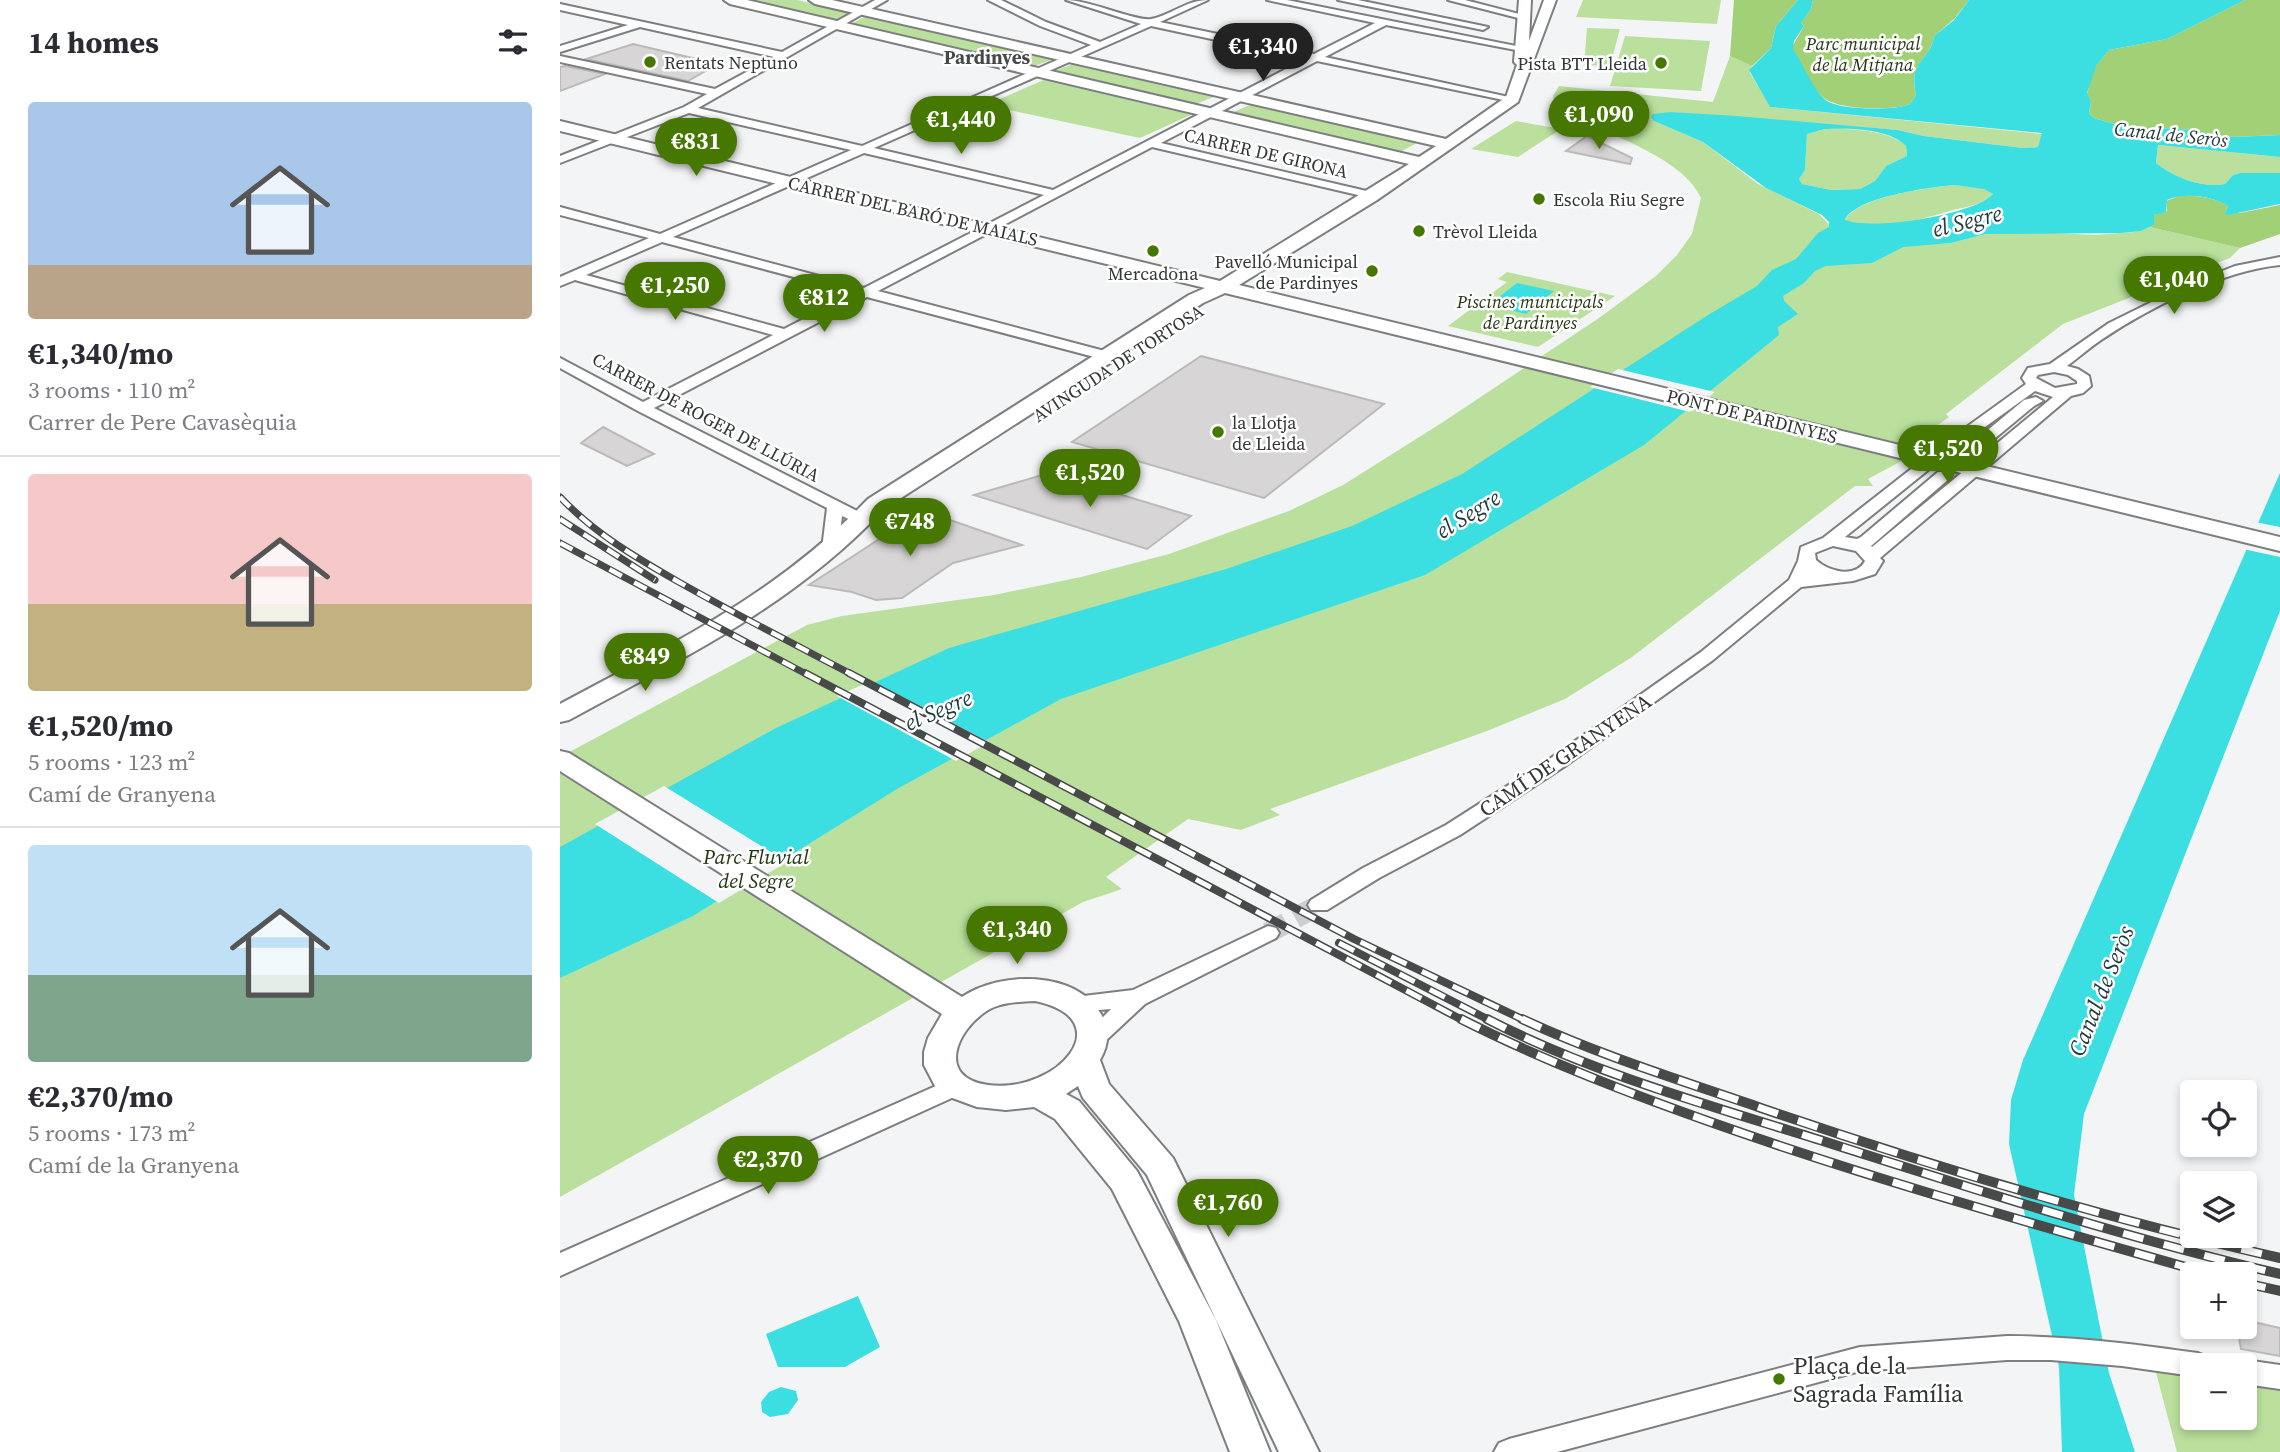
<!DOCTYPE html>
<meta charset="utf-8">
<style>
:root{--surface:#fff;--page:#f7f7f7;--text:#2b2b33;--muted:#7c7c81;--line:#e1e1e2;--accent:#467700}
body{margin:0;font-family:"Source Serif 4",serif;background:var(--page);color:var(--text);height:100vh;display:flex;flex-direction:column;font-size:26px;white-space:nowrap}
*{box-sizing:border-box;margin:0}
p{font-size:23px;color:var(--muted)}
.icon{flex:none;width:38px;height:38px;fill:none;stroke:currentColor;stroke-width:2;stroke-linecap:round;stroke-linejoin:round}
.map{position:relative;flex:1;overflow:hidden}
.panel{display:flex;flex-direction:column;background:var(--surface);width:560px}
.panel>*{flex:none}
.buttons{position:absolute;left:1620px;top:1080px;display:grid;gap:14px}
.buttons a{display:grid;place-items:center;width:77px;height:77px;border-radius:7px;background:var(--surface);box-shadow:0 4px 10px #0003;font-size:35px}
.price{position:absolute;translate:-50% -60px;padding:0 16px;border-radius:24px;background:var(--accent);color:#fff;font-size:23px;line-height:46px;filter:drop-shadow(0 2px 4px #0008)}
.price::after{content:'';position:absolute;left:50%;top:42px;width:21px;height:16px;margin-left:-10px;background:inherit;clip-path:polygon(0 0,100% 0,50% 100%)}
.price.current{background:#222;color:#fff}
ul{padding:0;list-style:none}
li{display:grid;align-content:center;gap:14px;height:371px;padding:0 28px}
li+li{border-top:2px solid var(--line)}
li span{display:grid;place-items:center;height:217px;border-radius:7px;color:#555}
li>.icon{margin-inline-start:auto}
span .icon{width:126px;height:126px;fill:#fffc;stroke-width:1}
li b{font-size:30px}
h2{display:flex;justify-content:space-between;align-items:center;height:84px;padding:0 28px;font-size:30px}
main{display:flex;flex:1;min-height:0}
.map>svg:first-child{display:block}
.green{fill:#bbe09d}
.forest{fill:#a1d077}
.water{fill:#3bdfe2;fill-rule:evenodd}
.pier{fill:#f3f4f5}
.building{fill:#d7d5d5;stroke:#bcb9b9;stroke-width:2}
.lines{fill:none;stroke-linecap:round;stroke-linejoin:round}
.street-tunnel-far1{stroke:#cdcecf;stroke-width:17;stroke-dasharray:17 8;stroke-linecap:butt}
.street-tunnel{stroke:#cdcecf;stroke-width:21;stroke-dasharray:21 10;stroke-linecap:butt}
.street-casing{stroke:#7d7e80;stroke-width:4}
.secondary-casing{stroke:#7d7e80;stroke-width:4}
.street{fill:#fff;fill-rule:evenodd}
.secondary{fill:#fff;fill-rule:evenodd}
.rail-far2-casing{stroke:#484949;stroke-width:7}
.rail-far1-casing{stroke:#484949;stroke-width:8}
.rail-casing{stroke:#484949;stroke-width:10}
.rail-far2{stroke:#fff;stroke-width:4.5;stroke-dasharray:14;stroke-linecap:butt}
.rail-far1{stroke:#fff;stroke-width:5;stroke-dasharray:17;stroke-linecap:butt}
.rail{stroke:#fff;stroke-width:7;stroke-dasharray:21;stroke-linecap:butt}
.poi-dot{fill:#467700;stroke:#fff;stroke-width:2.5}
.labels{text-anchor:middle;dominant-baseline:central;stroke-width:5;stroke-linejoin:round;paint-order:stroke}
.far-park-label{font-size:18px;font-style:italic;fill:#243712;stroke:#fff}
.far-poi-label{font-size:18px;fill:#343535;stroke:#fff;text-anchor:start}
.far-street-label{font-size:18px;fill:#343535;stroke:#fff}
.far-neighbourhood-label{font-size:19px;font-weight:bold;fill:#474849;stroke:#fff}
.far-water-label{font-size:19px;font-style:italic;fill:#223b3c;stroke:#fff}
.street-label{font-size:21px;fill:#343535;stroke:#fff}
.park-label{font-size:21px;font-style:italic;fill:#243712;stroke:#fff}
.water-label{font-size:23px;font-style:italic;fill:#223b3c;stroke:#fff}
.near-poi-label{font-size:24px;fill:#343535;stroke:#fff;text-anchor:start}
</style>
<main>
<section class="panel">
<h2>14 homes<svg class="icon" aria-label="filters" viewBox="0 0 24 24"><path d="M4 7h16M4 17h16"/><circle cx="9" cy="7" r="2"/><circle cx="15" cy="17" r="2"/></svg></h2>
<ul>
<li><span style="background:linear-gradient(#a9c7e8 75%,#b9a48a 0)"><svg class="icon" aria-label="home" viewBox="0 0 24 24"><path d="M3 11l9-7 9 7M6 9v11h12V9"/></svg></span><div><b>€1,340/mo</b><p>3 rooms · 110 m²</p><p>Carrer de Pere Cavasèquia</p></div></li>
<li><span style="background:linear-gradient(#f6c9c9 60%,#c2b280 0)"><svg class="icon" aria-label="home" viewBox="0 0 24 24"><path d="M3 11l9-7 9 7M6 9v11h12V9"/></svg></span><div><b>€1,520/mo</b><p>5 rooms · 123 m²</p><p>Camí de Granyena</p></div></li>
<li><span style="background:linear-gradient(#bfe0f5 60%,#7fa58c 0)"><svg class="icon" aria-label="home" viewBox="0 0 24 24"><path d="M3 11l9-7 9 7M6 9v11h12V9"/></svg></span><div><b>€2,370/mo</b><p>5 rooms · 173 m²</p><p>Camí de la Granyena</p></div></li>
</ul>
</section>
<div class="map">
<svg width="1720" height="1452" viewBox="0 0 1720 1452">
<rect width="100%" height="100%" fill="#f3f4f5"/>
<path class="green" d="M 187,0 L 237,0 L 291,12 L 275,20 Z
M 1023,0 L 1161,0 L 1157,24 L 1016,17 Z
M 306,16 L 494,59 L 469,68 L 291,24 Z
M 1027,28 L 1060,29 L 1050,66 L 1024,65 Z
M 1065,36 L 1150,41 L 1141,91 L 1050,86 Z
M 1170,56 L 1192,66 L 1190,73 L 1211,107 L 1483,134 L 1478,147 L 1463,148 L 1364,136 L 1338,130 L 1111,112 L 1094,121 L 1143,142 L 1198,184 L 1259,214 L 1270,226 L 1356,245 L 1391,243 L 1426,234 L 1476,232 L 1534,235 L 1574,232 L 1590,227 L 1680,248 L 1670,258 L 1503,324 L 1386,414 L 1389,417 L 1371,430 L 1383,434 L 1373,444 L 1308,479 L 1313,486 L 1295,486 L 1072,657 L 1005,699 L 927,731 L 710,809 L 720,815 L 681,830 L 628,819 L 546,877 L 562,889 L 523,902 L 0,1197 L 0,757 L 247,625 L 282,616 L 434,595 L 521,577 L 609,554 L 729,511 L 783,485 L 880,424 L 1039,318 L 1096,276 L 1117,255 L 1132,234 L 1141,198 C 1123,155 1035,131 995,106 L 993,96 L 999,86 L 1153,102 Z
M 513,64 L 656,96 L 636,104 L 492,72 Z
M 486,79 L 635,113 L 580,138 L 426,105 Z
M 690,105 L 859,142 L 840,152 L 671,113 Z
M 956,121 L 1001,129 L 958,157 L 911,149 Z
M 1265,129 C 1287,128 1331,130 1346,146 L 1347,156 L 1326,166 L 1315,181 L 1300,189 L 1271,190 L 1242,184 L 1239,179 L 1245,170 L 1247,134 Z
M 1598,145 L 1720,157 L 1720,173 L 1680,173 L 1673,175 L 1665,184 C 1641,188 1615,178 1596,163 Z
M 1395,185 L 1424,188 L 1433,194 C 1424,204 1406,207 1393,210 C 1358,220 1321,232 1285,221 C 1294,197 1372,187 1395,185 Z
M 947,272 L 1055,296 L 978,347 L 888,326 L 947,282 L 938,279 Z
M 1594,1365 L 1633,1372 L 1633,1418 L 1685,1418 L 1685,1381 L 1720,1387 L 1720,1452 L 1617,1452 Z"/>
<path class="forest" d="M 1174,0 L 1238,0 L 1216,26 L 1211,48 L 1192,66 L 1170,56 Z
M 1253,0 L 1409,0 L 1394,19 L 1374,36 C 1370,61 1348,61 1356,95 L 1350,104 C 1334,111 1278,110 1264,98 C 1251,87 1239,62 1232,47 L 1244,26 L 1241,23 L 1251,9 Z
M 1685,0 L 1720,0 L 1720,135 L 1672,137 L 1614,128 L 1574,130 L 1534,118 L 1529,113 L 1531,101 L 1527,94 L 1534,68 L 1549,50 L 1607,39 Z
M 1619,196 C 1635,195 1654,197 1668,206 L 1665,213 L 1680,213 L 1720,205 L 1720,234 L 1680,248 L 1590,227 L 1594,225 L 1594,215 L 1607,211 L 1606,201 Z"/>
<path class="water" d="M 1238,0 L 1253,0 L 1251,9 L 1241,23 L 1244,26 L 1234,41 L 1233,49 C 1242,62 1254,92 1267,101 C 1281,110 1335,111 1350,104 L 1356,95 C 1348,59 1370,62 1374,36 L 1394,20 L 1409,0 L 1685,0 L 1607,39 L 1549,50 L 1536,66 L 1527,93 L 1531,101 L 1529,113 L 1534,118 L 1574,130 L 1614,128 L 1672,137 L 1720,135 L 1720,157 L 1598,145 L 1596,163 C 1615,178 1641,188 1665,184 L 1673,175 L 1680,173 L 1720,173 L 1720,204 L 1668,215 L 1665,213 L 1668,206 C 1652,196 1625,192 1607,200 L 1606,212 L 1594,215 L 1594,225 L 1581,231 L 1561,233 L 1426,234 L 1391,243 L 1343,247 L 1312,263 L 1266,266 L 1255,271 L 1244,283 L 1223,296 L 1224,301 L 1238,314 L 1218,327 L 1219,335 L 1084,445 L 865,575 L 501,699 L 337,789 L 133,916 L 0,978 L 0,847 L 216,728 L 389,648 L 666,569 L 792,526 L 902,474 L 1148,315 L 1197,286 L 1212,270 L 1236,259 L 1258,233 L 1269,227 L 1269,222 L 1262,215 L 1206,188 L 1143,142 L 1094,121 L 1091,117 L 1093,114 L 1111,112 L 1177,116 L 1338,130 L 1364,136 L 1463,148 L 1478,147 L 1482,133 L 1210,107 L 1189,70 L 1211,48 L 1216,26 ZM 1265,129 C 1288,128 1329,128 1346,146 L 1347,156 L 1326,166 L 1315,181 L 1300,189 L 1271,190 L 1242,184 L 1239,179 L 1245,170 L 1247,134 ZM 1395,185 L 1424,189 L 1433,194 C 1414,215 1312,231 1285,220 C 1295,197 1371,187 1395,185 Z
M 957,283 L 994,291 L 966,314 L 929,305 Z
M 1720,473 L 1720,611 L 1524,1114 L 1514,1195 L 1549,1373 L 1575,1452 L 1502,1452 L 1499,1367 L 1449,1144 L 1451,1100 L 1463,1060 Z
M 298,1296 L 320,1347 L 285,1367 L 218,1367 L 206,1334 Z
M 221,1387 L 236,1391 L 238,1400 L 228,1414 L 210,1417 L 202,1412 L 201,1402 L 209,1392 Z"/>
<path class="pier" d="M 1058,369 L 1155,392 L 1130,412 L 1030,387 Z
M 1695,522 L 1720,527 L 1720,557 L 1683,549 Z
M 311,681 L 429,742 L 396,761 L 277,696 Z
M 104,786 L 227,862 L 159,903 L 35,824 Z"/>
<path class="building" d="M 73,44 L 94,49 L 158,64 L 128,81 L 26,59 Z
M 5,66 L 45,74 L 0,91 L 0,67 Z
M 1027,136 L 1072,158 L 1070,164 L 1006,151 Z
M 641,356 L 824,404 L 704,498 L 512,442 Z
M 43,427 L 94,454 L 67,466 L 21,443 Z
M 489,473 L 605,508 L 631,516 L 587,549 L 414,495 Z
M 370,513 L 462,545 L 393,563 L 342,598 L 316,600 L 292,592 L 249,585 L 350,519 L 357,521 Z
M 1685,1320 L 1720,1328 L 1720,1356 L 1681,1349 L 1677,1326 L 1685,1326 Z"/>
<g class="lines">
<path class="street-tunnel-far1" d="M 1384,475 L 1411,451"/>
<path class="street-tunnel" d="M 708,933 L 759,905"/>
<defs>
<path id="street" d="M 315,0 L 327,0 L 138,108 L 302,146 L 531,45 L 480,26 L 428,0 L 441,0 L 486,22 L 540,42 L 581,24 L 506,0 C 529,0 578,22 591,19 C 612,15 626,0 648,0 L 600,22 L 754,54 L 815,23 L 707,0 L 727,0 L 966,48 L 961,51 L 826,25 L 765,57 L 958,99 L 953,102 L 757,61 L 601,143 L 815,193 L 815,199 L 592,147 L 318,291 L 552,353 L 552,359 L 542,359 L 307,297 L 94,408 L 309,517 L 311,520 L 309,523 L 297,523 L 282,516 L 278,549 L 270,554 L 262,549 L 267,508 L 78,411 L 0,368 L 0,358 L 83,402 L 213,335 L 15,280 L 0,286 L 0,277 L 89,238 L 0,215 L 0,207 L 100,234 L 291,150 L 129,113 L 0,163 L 0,156 L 124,107 L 147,94 L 0,62 L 0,56 L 155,89 L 214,57 L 80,27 L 0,52 L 0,46 L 68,25 L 0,10 L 0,4 L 222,52 ZM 591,26 L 745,59 L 493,190 L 314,148 ZM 304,153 L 484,195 L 304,288 L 113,237 ZM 102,242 L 294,293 L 224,329 L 26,275 Z
M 778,0 L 798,0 L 928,27 L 923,30 Z
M 888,0 L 905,0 L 967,16 L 962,19 Z
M 1720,257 L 1720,265 C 1662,271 1590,307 1541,340 C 1529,348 1518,358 1507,366 L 1518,369 L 1529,376 L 1531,386 L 1523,393 L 1511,396 L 1320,558 L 1323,561 L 1315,574 L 1293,581 L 1241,587 L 1153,660 L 1005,766 L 900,835 L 819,878 L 767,910 L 751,910 L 748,905 L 751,900 L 803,868 L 886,825 L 991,758 L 1141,652 L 1229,580 L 1238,561 L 1241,547 L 1263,538 L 1383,444 L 1466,384 L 1462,378 L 1468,368 L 1490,364 L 1549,323 L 1622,287 L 1675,266 ZM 1494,372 L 1508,375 L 1517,381 L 1517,384 L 1495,388 L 1476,378 L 1478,375 ZM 1475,391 L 1493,397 L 1312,547 L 1311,546 L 1390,478 L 1392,475 L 1390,472 L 1378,472 L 1301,537 L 1297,539 L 1285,537 L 1393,450 ZM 1273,546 L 1296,551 L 1305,561 C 1295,579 1268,571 1256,560 L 1255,553 Z
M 1476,397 L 1483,401 L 1474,406 L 1416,454 L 1406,454 L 1403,451 L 1406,448 L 1464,400 Z
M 708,926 L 716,928 L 719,933 L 716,938 L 585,1004 L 540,1046 L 532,1048 L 524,1046 L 520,1040 L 551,1009 L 515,1012 L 507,1010 L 504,1004 L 507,998 L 573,990 Z
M 396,1077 L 405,1080 L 408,1086 L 405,1092 L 0,1276 L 0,1253 Z
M 1447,1336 C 1511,1336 1574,1344 1638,1353 L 1648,1357 L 1652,1365 L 1633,1365 L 1633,1376 L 1562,1366 L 1491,1360 L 1447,1360 L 1300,1371 L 997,1452 L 934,1452 L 939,1443 L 949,1439 L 1300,1347 Z
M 1685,1360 L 1720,1365 L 1720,1389 L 1685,1384 L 1685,1365 L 1674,1365 Z"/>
<path id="secondary" d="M 164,0 L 187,0 L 859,157 L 876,146 L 255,4 L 249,0 L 272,0 L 886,139 L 946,97 L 957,65 L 954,62 L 959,0 L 971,0 L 969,41 L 984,0 L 996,0 L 958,102 L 817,200 L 679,285 L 1720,537 L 1720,551 L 665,293 L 643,303 L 324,509 C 231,607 126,656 9,720 L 0,722 L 0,704 C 115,642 216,595 308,499 L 629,295 L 645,288 L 0,131 L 0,121 L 660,281 L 849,164 L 170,4 Z
M 0,751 L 9,753 L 402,997 C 440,971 516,970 541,1014 C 550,1030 549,1044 540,1060 L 549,1084 L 613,1158 L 759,1452 L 719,1452 L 587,1175 L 523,1098 L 518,1086 L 506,1094 L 519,1101 L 577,1171 L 656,1320 L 710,1452 L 670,1452 L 619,1321 L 552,1189 L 495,1119 L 474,1107 L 446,1110 L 417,1107 L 387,1096 L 375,1086 L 364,1065 L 364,1052 L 368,1038 L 382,1014 L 0,771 ZM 475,1001 C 562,1019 498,1094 428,1085 C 376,1078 396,1030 428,1010 C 442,1002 459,1002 475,1001 Z"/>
</defs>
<use href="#street" class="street-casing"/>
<use href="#secondary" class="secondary-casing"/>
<use href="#street" class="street"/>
<use href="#secondary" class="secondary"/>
<defs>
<path id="rail-far2" d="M 0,497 C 34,533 75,557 117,581 C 175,614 234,644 293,675
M 0,519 L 95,580
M 0,543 L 248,675"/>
<path id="rail-far1" d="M 245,673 L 904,1021
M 289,673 L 794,939 L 966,1021
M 779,943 L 931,1021"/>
<path id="rail" d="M 901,1019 C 984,1061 1071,1094 1159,1125 C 1321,1182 1485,1227 1650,1274
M 927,1019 C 1034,1074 1152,1106 1266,1142 C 1417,1190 1566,1238 1720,1274
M 962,1019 C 1039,1055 1120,1080 1201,1108 C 1371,1166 1544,1218 1720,1258
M 1685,1283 L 1720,1291"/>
</defs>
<use href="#rail-far2" class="rail-far2-casing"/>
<use href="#rail-far1" class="rail-far1-casing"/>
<use href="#rail" class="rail-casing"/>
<use href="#rail-far2" class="rail-far2"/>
<use href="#rail-far1" class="rail-far1"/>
<use href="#rail" class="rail"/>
</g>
<g class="poi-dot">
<circle cx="90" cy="62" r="7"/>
<circle cx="1101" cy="63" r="7"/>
<circle cx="979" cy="199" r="7"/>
<circle cx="859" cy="231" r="7"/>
<circle cx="593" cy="251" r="7"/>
<circle cx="812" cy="271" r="7"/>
<circle cx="658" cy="432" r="7"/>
<circle cx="1219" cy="1379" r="7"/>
</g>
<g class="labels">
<g class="far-park-label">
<text x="1303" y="43">Parc municipal<tspan x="1303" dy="21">de la Mitjana</tspan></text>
<text x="970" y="301">Piscines municipals<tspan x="970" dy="21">de Pardinyes</tspan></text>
</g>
<g class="far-poi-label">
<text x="104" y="62">Rentats Neptuno</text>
<text x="1087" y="63" text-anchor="end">Pista BTT Lleida</text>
<text x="993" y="199">Escola Riu Segre</text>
<text x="873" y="231">Trèvol Lleida</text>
<text x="798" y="261" text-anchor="end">Pavelló Municipal<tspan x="798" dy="21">de Pardinyes</tspan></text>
<text x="593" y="273" text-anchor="middle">Mercadona</text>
<text x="672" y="422">la Llotja<tspan x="672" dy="21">de Lleida</tspan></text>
</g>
<g class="far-street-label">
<text transform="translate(706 153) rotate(13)">CARRER DE GIRONA</text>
<text transform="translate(353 211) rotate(13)">CARRER DEL BARÓ DE MAIALS</text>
<text transform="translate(558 363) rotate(-33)">AVINGUDA DE TORTOSA</text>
<text transform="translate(1192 416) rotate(14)">PONT DE PARDINYES</text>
<text transform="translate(146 417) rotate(28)">CARRER DE ROGER DE LLÚRIA</text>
</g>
<g class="far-neighbourhood-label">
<text x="427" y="57">Pardinyes</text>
</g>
<g class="far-water-label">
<text transform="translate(1611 134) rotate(6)">Canal de Seròs</text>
</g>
<g class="street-label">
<text transform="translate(1005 755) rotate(-34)">CAMÍ DE GRANYENA</text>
</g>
<g class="park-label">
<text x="196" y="856">Parc Fluvial<tspan x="196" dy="24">del Segre</tspan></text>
</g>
<g class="water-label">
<text transform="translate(1407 221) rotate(-14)">el Segre</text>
<text transform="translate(908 514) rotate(-32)">el Segre</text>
<text transform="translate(378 710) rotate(-23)">el Segre</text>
<text transform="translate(1541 991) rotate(-68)">Canal de Seròs</text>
</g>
<g class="near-poi-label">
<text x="1233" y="1365">Plaça de la<tspan x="1233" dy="28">Sagrada Família</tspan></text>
</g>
</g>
</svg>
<div class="buttons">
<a><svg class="icon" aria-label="locate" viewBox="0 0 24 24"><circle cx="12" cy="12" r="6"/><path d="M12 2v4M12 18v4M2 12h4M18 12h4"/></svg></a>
<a><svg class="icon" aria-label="layers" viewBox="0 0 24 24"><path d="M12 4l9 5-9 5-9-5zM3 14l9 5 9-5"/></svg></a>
<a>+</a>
<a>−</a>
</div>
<b class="price current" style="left:703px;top:83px">€1,340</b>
<b class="price" style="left:1039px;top:151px">€1,090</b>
<b class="price" style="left:401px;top:156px">€1,440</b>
<b class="price" style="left:136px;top:178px">€831</b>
<b class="price" style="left:1614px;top:316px">€1,040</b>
<b class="price" style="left:115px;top:322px">€1,250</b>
<b class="price" style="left:264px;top:334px">€812</b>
<b class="price" style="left:1388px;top:485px">€1,520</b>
<b class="price" style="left:530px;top:509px">€1,520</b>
<b class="price" style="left:350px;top:558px">€748</b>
<b class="price" style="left:85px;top:693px">€849</b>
<b class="price" style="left:457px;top:966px">€1,340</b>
<b class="price" style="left:208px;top:1196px">€2,370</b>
<b class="price" style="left:668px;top:1239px">€1,760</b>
</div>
</main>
